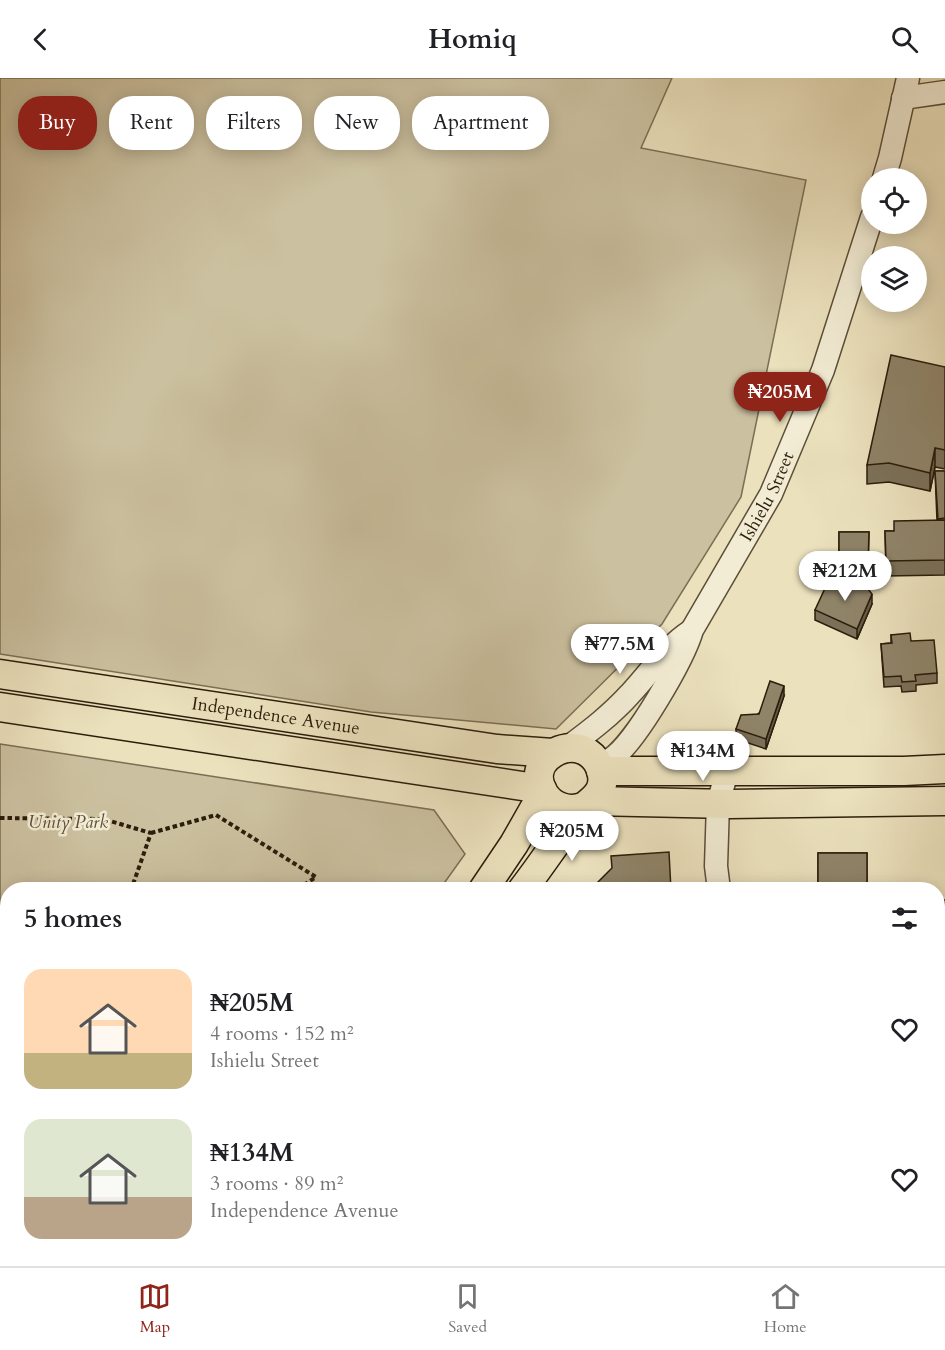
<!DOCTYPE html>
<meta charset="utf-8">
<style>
:root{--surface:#fff;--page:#f6f6f6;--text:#202124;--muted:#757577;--line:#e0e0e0;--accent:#8f2418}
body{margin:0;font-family:Cardo,serif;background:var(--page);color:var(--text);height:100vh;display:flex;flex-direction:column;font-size:22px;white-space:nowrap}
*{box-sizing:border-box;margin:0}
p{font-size:20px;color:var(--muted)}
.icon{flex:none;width:33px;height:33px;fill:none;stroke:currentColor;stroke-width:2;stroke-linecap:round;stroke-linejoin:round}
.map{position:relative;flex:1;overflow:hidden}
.drawer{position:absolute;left:0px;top:804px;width:945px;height:384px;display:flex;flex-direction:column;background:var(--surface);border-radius:24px 24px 0 0;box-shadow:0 3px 15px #0003}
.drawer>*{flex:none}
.hud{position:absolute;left:18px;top:18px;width:600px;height:54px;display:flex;gap:12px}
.controls{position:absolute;left:861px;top:90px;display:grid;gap:12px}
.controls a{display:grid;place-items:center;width:66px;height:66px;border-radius:50%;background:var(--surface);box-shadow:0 3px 15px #0003;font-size:30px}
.price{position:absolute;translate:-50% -51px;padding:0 14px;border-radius:21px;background:#fff;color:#222;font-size:20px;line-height:39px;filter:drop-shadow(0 2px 3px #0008)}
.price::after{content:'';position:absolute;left:50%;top:36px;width:18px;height:14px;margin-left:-9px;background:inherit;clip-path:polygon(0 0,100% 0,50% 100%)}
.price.current{background:var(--accent);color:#fff}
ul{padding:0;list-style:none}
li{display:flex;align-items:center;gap:18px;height:150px;padding:0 24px}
li span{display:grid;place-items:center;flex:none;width:168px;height:120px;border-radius:18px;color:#555}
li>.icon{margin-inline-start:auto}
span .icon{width:72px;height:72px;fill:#fffc;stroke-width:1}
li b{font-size:26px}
h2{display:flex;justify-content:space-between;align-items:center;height:72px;padding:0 24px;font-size:26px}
.tag{padding:0 21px;border-radius:24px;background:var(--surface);box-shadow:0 3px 15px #0003;font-size:21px;line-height:54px}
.tag.current{background:var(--accent);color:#fff}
header{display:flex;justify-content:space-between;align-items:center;height:78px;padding:0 24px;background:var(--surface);font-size:27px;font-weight:600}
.dock{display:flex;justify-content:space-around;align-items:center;height:84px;border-top:2px solid var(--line);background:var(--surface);font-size:16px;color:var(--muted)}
.dock a{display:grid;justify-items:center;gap:3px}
.dock .current{color:var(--accent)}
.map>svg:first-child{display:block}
.green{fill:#cbc09f;stroke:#7c6e55;stroke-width:1.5}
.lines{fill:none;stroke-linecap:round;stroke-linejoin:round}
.minor-casing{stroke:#5c4e38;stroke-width:25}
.major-casing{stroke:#2c1d0b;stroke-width:31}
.path{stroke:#2c1d0b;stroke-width:4;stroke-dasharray:4.5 3;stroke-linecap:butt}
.minor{stroke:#f2ecd4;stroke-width:22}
.major{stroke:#ebe1bd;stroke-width:28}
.wall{fill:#7b7159;stroke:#2c1d0b;stroke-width:1.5}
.shaded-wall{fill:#645c49;stroke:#2c1d0b;stroke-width:1.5}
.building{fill:#8f8368;stroke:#2c1d0b;stroke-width:1.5}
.labels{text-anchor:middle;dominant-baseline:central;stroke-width:5;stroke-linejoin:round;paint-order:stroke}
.street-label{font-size:18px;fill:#2c1d0b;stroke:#f2ecd4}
.park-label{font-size:18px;font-style:italic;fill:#5c4e37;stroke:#f2ecd4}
</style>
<header><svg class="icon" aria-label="back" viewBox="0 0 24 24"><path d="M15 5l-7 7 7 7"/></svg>Homiq<svg class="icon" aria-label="search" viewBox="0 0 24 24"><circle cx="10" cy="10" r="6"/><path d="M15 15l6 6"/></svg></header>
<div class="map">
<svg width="945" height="1188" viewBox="0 0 945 1188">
<rect width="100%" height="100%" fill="#ebe1bd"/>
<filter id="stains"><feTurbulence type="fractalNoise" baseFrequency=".00333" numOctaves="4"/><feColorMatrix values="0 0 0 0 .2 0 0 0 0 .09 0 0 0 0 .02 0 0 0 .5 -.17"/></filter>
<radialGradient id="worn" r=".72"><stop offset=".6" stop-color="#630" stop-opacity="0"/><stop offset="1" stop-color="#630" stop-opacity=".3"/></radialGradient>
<path class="green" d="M 0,0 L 672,0 L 641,70 L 806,102 L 741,419 L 662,546 L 556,651 L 371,634 L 0,576 Z
M 0,666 L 434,732 L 465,776 L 440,811 L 8,812 L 8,1180 L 174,1181 L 168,1188 L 0,1188 Z"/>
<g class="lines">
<defs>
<g id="minor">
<path d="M 903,20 L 945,14"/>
<path d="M 884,100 L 890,80 L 908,0"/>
<path d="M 567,670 C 590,653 611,637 630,616 C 650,595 666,569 691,553"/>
<path id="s1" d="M 598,686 C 603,684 608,684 611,681 C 635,666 684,580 692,552 L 771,416 L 823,292 L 872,139"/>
<path d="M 719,812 L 716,788 L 718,725 L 727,694"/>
<path d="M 779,1184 L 780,1188"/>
</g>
<g id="major">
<path id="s2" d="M 0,596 L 497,671 L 553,675"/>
<path d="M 0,629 L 542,711"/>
<path d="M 601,693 L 904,693 L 945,691"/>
<path d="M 592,723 L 730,726 L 945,723"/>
<path d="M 483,812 L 514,766 L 543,715"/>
<path d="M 522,812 C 543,785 561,756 583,730 C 590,723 597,720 601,710 C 606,695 597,678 583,672 C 573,668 561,670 552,676 C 521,696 550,743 585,728"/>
<path d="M 198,1188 L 204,1180"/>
<path d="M 238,1188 L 243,1180"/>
</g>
</defs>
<use href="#minor" class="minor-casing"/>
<use href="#major" class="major-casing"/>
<path class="path" d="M 0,740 L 103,741 L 151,755 L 131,812
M 151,755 L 216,737 L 316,799 L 296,812
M 0,946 L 8,952
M 0,989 L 8,983
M 0,1056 L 8,1037
M 938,1131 L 945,1128
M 4,1188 L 8,1176"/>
<use href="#minor" class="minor"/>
<use href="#major" class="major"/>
</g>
<path class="wall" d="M 945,289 L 945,391 L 935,389 L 930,413 L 889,404 L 867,406 L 867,387 Z
M 935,393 L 945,393 L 945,497 L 886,498 L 885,453 L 894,453 L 937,443 Z
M 839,454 L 869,454 L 868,496 L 839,495 Z
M 872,526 L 857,561 L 815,542 L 815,532 Z
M 891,557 L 911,563 L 937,595 L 937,605 L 916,607 L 916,613 L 902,614 L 901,608 L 884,609 L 881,566 L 891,565 Z
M 784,618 L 766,671 L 736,661 L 736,651 Z
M 818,775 L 867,775 L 867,812 L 818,812 Z
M 938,924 L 945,925 L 945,982 L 938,981 Z
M 359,1180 L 412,1180 L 406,1188 L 369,1188 Z
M 418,1180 L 451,1180 L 445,1188 L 428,1188 Z
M 899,1180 L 938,1180 L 945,1188 L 900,1188 Z"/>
<path class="shaded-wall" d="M 935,370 L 935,389 L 930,413 L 930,395 Z
M 872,516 L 872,526 L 857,561 L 857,551 Z
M 784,608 L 784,618 L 766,671 L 766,661 Z
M 945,886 L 945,896 L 938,898 L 938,888 Z
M 945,1069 L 945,1079 L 938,1081 L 938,1071 Z
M 397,1180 L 412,1180 L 406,1188 L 392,1188 Z
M 438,1180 L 451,1180 L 445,1188 L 438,1188 Z"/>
<path class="building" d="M 891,277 L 945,289 L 945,372 L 935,370 L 930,395 L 889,385 L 867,387 Z
M 935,393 L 945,393 L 945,440 L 938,441 Z
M 945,442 L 945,482 L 886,483 L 885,453 L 894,453 L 894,443 Z
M 839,454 L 869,454 L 868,486 L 839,485 Z
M 862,503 L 872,516 L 857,551 L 815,532 L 827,506 Z
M 910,555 L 911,563 L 934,562 L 937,595 L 915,597 L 916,603 L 902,604 L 901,598 L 884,599 L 881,566 L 892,565 L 891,557 Z
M 770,603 L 784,608 L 766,661 L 736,651 L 741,637 L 759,636 Z
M 669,774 L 671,812 L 590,812 L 612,790 L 611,778 Z
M 818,775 L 867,775 L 867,808 L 818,808 Z
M 938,822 L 945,822 L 945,886 L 938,888 Z
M 938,924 L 945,925 L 945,972 L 938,971 Z
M 945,1046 L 945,1069 L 938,1071 L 938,1047 Z
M 945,1148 L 945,1188 L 908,1188 L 905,1180 L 938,1180 L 938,1151 Z
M 384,1180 L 397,1180 L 392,1187 Z
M 862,1186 L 863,1188 L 852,1188 Z"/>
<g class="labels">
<g class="street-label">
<text stroke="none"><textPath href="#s1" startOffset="321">Ishielu Street</textPath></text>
<text stroke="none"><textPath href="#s2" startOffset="279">Independence Avenue</textPath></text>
</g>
<g class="park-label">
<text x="68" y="744">Unity Park</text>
</g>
</g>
<rect width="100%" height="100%" filter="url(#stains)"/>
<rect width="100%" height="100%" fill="url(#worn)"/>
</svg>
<div class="controls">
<a><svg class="icon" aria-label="locate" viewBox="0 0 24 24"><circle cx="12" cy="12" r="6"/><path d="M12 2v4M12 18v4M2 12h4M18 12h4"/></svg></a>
<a><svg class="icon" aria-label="layers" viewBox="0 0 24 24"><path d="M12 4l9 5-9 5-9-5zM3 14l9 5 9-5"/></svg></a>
</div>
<b class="price current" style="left:780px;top:345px">₦205M</b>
<b class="price" style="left:845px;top:524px">₦212M</b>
<b class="price" style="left:620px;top:597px">₦77.5M</b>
<b class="price" style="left:703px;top:704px">₦134M</b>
<b class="price" style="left:572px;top:784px">₦205M</b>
<div class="hud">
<a class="tag current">Buy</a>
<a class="tag">Rent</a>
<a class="tag">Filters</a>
<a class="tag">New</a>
<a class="tag">Apartment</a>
</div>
<section class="drawer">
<h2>5 homes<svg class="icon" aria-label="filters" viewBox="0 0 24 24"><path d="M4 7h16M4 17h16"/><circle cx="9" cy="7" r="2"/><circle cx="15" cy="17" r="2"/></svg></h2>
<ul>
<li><span style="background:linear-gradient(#ffd9b3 70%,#c2b280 0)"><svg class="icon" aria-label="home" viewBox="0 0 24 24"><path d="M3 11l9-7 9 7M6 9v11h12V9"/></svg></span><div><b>₦205M</b><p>4 rooms · 152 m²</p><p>Ishielu Street</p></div><svg class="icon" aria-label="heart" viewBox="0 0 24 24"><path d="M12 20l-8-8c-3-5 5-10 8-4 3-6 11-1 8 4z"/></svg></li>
<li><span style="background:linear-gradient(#dfe7d0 65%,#b9a48a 0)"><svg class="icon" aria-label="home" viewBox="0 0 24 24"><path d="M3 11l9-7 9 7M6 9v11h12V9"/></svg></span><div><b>₦134M</b><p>3 rooms · 89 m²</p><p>Independence Avenue</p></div><svg class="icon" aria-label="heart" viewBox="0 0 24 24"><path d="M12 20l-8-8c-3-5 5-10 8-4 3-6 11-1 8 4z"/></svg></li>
</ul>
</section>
</div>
<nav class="dock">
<a class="current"><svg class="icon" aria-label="map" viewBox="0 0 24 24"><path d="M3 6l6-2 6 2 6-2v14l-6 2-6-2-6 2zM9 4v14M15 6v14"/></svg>Map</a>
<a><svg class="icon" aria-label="saved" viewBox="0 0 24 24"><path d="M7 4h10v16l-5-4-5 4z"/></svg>Saved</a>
<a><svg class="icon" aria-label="home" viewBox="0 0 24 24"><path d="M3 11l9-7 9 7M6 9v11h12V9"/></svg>Home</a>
</nav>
